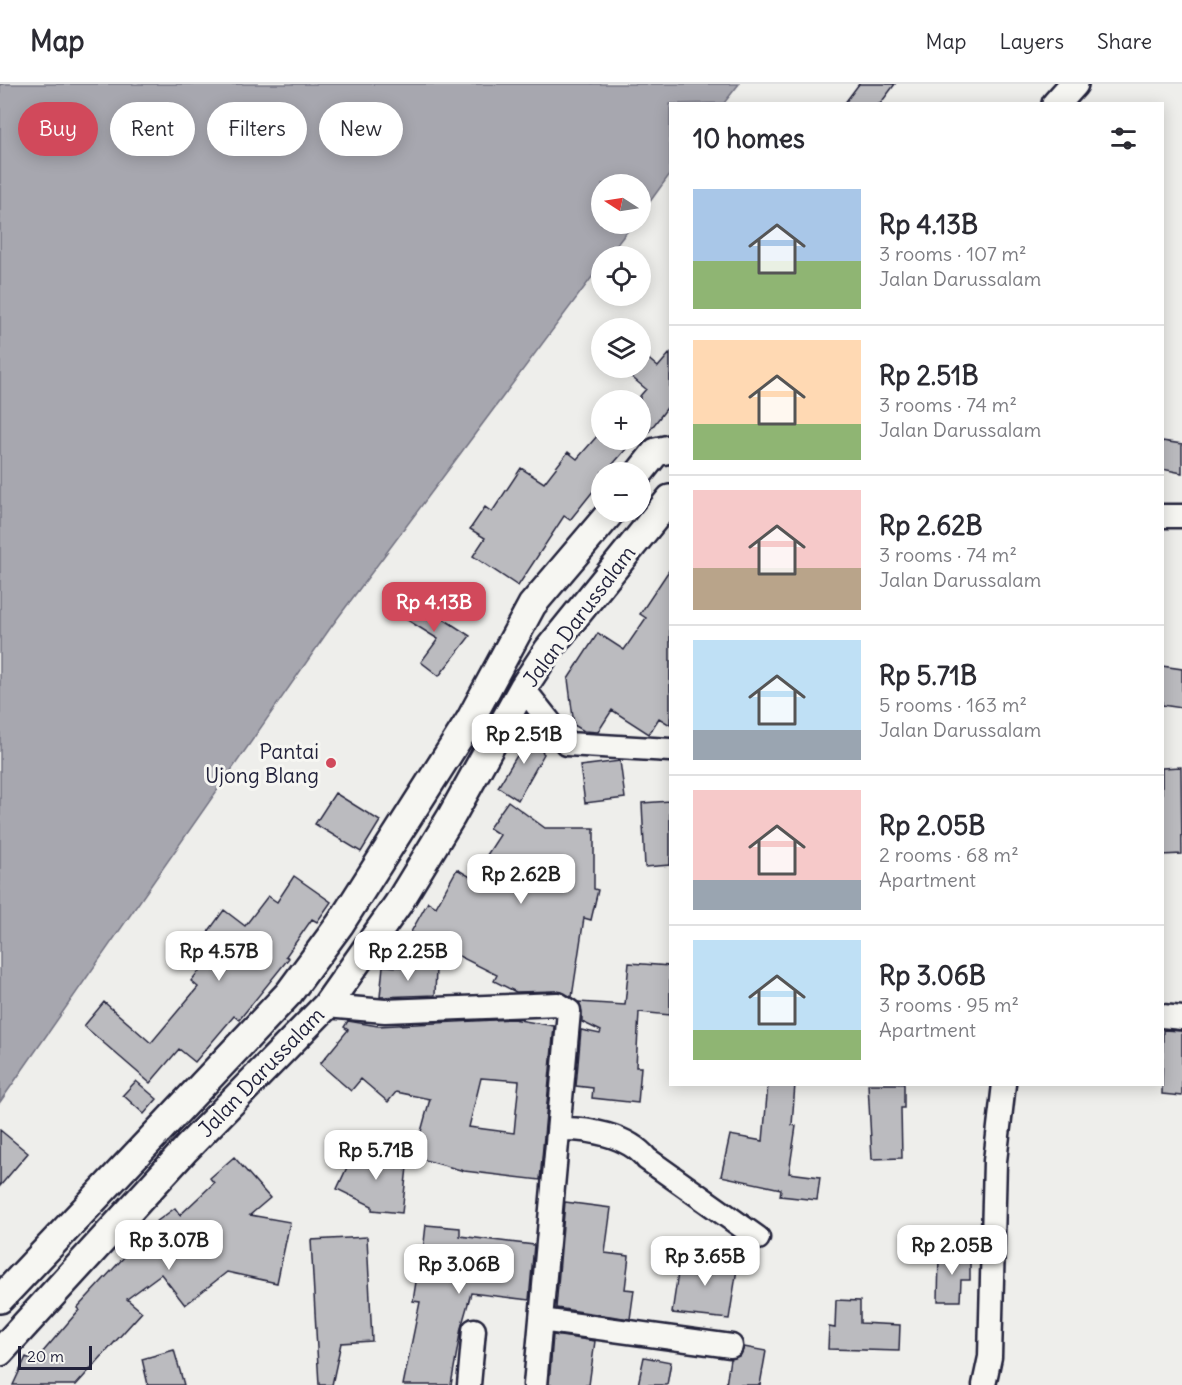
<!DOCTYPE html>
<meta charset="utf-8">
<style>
:root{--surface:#fff;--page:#f2f2f3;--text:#2b2b33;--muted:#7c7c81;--line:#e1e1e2;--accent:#d1495b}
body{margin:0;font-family:Delius,sans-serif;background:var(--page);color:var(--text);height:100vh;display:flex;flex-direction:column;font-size:22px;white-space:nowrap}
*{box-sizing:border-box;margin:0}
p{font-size:20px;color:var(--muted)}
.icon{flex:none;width:33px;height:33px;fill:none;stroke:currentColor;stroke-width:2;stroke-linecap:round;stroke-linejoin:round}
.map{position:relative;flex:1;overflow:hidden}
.details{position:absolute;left:669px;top:18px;width:495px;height:984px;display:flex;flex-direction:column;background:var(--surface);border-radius:0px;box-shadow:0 3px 15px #0003}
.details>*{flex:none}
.top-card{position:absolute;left:18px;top:18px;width:561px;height:54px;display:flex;gap:12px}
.needle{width:39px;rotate:282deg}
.controls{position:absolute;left:591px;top:90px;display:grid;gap:12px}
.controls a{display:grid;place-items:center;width:60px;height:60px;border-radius:50%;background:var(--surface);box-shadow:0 3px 15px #0003;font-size:30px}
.scale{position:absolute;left:18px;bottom:15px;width:74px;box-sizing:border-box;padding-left:6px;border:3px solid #22223b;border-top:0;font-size:16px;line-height:21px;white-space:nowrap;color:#22223b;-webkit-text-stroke:4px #f6f6f2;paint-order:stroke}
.price{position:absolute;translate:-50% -51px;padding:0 14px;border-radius:12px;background:#fff;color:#222;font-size:20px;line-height:39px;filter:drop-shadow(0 2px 3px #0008)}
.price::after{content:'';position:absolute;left:50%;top:36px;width:18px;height:14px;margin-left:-9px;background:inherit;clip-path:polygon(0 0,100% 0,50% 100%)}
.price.current{background:var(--accent);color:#fff}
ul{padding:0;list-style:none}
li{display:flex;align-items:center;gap:18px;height:150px;padding:0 24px}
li+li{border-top:2px solid var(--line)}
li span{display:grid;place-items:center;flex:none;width:168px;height:120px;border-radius:0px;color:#555}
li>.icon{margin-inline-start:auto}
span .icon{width:72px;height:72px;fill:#fffc;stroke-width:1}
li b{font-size:26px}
h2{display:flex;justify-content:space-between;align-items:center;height:72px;padding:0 24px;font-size:26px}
.pill{padding:0 21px;border-radius:27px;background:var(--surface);box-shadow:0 3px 15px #0003;font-size:21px;line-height:54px}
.pill.current{background:var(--accent);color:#fff}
header{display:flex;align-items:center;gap:36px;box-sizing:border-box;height:84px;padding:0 30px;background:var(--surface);border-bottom:2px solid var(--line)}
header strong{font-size:28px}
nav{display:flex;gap:33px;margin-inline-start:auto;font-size:21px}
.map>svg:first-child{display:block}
.water{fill:#a7a7af;stroke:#727281;stroke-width:1.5}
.building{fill:#bbbbbf;stroke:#22223b;stroke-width:1.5;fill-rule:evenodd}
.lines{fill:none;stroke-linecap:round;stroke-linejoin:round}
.minor-casing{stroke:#22223b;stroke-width:27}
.tertiary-casing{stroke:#22223b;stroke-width:32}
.minor{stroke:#f6f6f2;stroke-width:22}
.tertiary{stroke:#f6f6f2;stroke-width:27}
.poi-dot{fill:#d1495b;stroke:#f6f6f2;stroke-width:2}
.labels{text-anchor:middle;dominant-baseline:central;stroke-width:6;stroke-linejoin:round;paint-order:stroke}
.street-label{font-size:21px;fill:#22223b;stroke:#f6f6f2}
.poi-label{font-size:21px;fill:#22223b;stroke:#f6f6f2;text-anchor:end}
</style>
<header>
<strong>Map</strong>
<nav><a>Map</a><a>Layers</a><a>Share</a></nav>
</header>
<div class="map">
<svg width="1182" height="1301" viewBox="0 0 1182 1301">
<rect width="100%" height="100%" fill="#eeeeeb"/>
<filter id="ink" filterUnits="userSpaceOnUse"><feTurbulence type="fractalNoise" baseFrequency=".0167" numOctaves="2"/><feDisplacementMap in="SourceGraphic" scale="12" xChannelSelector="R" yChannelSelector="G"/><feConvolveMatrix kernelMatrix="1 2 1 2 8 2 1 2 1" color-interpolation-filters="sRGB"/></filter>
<g filter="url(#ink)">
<path class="water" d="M 0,0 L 739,0 L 724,19 L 670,20 L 670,90 L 641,130 L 640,100 L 602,100 L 602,140 L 633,140 L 608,172 L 602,172 L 601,181 L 331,543 L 0,1018 Z"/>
<path class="building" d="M 859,0 L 895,0 L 880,20 L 844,20 Z
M 670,269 L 670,320 L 640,359 L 640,312 L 646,305 L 629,291 L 635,284 L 640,284 L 640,278 L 645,272 L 658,283 Z
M 598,351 L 605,357 L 634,356 L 606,388 L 602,388 L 602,396 L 570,436 L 564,432 L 518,502 L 473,472 L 485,454 L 470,445 L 485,423 L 492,428 L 521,384 L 544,399 L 568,368 L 577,375 Z
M 1162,357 L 1182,360 L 1182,389 L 1162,385 Z
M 670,485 L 670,641 L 659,634 L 649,650 L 612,626 L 598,648 L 584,647 L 574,641 L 568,595 L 598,549 L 624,566 L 646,534 L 640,530 Z
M 405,510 L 470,552 L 439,592 L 421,578 L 438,555 L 393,527 Z
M 1162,582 L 1182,585 L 1182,624 L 1162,621 Z
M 535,642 L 548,658 L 542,668 L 544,670 L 518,716 L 498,703 Z
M 620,677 L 625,714 L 585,719 L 580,682 Z
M 1181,683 L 1182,770 L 1162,771 L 1162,684 Z
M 335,709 L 380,737 L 361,768 L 315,740 Z
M 508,717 L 545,744 L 594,744 L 594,805 L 598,806 L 591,836 L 584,834 L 572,913 L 557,907 L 516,908 L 494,897 L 497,891 L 411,848 L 428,818 L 436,823 L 457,785 L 472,794 L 500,751 L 489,744 Z
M 670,717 L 670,781 L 645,783 L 642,719 Z
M 294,792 L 331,818 L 317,838 L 312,835 L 286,872 L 289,874 L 239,936 L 234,932 L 195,978 L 179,965 L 150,999 L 84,942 L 104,918 L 151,959 L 198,903 L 191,897 L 222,858 L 208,848 L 224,826 L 245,842 L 268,812 L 277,818 Z
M 629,879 L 670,882 L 670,931 L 639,928 L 636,983 L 641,983 L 638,1019 L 592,1014 L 593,1004 L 576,1002 L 581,946 L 600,950 L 601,947 L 582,938 L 582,928 L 579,918 L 625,921 Z
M 383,882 L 436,885 L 435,911 L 380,913 Z
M 513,935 L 554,942 L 540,1096 L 464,1087 L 414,1073 L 430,1015 L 396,1008 L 388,1018 L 361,995 L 351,1007 L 320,980 L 348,946 L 344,943 L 348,937 L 378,942 ZM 481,994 L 519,997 L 514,1049 L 469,1043 Z
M 1163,946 L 1182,947 L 1182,1012 L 1162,1010 Z
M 136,997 L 157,1015 L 144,1030 L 123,1011 Z
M 768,1000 L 795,1000 L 792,1041 L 796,1042 L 789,1089 L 820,1093 L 817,1116 L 780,1112 L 781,1105 L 721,1092 L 730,1051 L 763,1057 Z
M 868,1000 L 904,1000 L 904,1024 L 901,1024 L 902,1074 L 872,1075 Z
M 0,1046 L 28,1069 L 0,1102 Z
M 379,1063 L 407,1083 L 402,1129 L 372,1126 L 372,1122 L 337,1105 L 355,1066 L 372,1073 Z
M 234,1073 L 270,1114 L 250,1131 L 290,1138 L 277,1199 L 227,1188 L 185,1221 L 161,1190 L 127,1215 L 142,1228 L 76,1301 L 13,1301 L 26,1273 L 35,1277 L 79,1226 L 77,1224 L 127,1170 L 122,1163 L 175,1124 L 180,1131 L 214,1099 L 210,1094 Z
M 565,1118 L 611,1124 L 605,1169 L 629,1172 L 625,1205 L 634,1206 L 630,1235 L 556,1224 Z
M 426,1141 L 460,1144 L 460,1152 L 534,1161 L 529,1216 L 471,1209 L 461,1244 L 451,1301 L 403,1301 L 420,1218 L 413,1217 L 418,1185 L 421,1185 Z
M 367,1153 L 372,1257 L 341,1259 L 332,1301 L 319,1301 L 311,1156 Z
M 681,1169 L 738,1179 L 729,1235 L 672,1229 Z
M 939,1171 L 970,1172 L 970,1196 L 961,1196 L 960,1217 L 938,1217 Z
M 836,1216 L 860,1217 L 860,1239 L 900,1241 L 899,1267 L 828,1265 L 829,1243 L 835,1244 Z
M 553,1251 L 595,1257 L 589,1301 L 549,1301 Z
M 744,1263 L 766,1267 L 760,1301 L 726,1301 L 730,1275 L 741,1271 Z
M 174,1266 L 184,1301 L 148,1301 L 142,1275 Z
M 644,1273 L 671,1278 L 667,1301 L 638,1301 Z"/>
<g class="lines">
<defs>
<path id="minor" d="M 1162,432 L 1182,432
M 523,604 L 567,660 L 670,666
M 326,922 L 385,927 L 558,920 L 569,927 L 535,1301
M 1162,932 L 1182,934
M 559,1045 C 587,1044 628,1051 647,1075 L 758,1154
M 541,1236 L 731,1262
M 469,1301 L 474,1246
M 984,1301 L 990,1273 L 995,1077 L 1004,1000"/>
<path id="tertiary" d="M 1056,20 L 1074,0
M 640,388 L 656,368 L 670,365
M 0,1215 L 289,909 L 340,840 L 470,636 L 532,521 L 611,428
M 0,1268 L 186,1065 L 326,922 L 398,820 L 451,733 L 523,604 L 548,566 L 670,415"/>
</defs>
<use href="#minor" class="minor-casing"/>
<use href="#tertiary" class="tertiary-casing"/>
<use href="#minor" class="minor"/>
<use href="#tertiary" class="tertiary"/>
</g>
</g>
<circle class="poi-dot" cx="331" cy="679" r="6"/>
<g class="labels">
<g class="street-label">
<text transform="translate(579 532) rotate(-53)">Jalan Darussalam</text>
<text transform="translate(261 988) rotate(-46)">Jalan Darussalam</text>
</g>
<g class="poi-label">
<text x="319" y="667">Pantai<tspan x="319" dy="24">Ujong Blang</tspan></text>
</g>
</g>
</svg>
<div class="controls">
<a><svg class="needle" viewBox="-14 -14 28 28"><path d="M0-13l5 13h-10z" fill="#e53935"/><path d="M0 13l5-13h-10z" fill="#7c7c81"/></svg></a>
<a><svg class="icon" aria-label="locate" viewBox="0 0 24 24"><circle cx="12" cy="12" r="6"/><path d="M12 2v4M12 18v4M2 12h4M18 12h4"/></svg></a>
<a><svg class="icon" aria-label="layers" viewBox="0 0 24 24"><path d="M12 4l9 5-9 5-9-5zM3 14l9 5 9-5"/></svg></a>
<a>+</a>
<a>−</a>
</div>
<div class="scale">20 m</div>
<b class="price current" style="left:434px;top:549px">Rp 4.13B</b>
<b class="price" style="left:524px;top:681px">Rp 2.51B</b>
<b class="price" style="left:521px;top:821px">Rp 2.62B</b>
<b class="price" style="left:219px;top:898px">Rp 4.57B</b>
<b class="price" style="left:408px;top:898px">Rp 2.25B</b>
<b class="price" style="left:376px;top:1097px">Rp 5.71B</b>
<b class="price" style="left:169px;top:1187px">Rp 3.07B</b>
<b class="price" style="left:952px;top:1192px">Rp 2.05B</b>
<b class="price" style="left:705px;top:1203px">Rp 3.65B</b>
<b class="price" style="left:459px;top:1211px">Rp 3.06B</b>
<div class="top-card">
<a class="pill current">Buy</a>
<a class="pill">Rent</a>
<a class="pill">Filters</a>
<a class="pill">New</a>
</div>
<section class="details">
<h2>10 homes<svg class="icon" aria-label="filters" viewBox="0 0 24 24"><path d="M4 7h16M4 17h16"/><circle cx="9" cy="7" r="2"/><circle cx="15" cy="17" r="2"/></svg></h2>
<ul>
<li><span style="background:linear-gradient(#a9c7e8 60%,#8fb573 0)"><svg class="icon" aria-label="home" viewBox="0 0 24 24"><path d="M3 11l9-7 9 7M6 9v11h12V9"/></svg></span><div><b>Rp 4.13B</b><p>3 rooms · 107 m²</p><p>Jalan Darussalam</p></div></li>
<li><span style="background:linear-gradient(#ffd9b3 70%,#8fb573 0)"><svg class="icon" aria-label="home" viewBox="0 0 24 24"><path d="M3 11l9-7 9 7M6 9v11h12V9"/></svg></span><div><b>Rp 2.51B</b><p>3 rooms · 74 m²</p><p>Jalan Darussalam</p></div></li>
<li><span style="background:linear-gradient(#f6c9c9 65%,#b9a48a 0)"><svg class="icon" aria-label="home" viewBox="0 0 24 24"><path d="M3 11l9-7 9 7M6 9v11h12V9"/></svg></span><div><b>Rp 2.62B</b><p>3 rooms · 74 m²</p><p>Jalan Darussalam</p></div></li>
<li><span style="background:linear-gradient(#bfe0f5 75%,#9aa5b1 0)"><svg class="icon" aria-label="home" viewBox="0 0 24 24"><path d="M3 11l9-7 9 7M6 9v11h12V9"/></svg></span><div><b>Rp 5.71B</b><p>5 rooms · 163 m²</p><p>Jalan Darussalam</p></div></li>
<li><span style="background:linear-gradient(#f6c9c9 75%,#9aa5b1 0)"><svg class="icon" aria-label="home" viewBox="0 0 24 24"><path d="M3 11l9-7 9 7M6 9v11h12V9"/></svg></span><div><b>Rp 2.05B</b><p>2 rooms · 68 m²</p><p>Apartment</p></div></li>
<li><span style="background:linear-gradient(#bfe0f5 75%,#8fb573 0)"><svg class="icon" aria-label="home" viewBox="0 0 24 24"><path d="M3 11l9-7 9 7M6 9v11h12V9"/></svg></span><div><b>Rp 3.06B</b><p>3 rooms · 95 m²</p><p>Apartment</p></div></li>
</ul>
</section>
</div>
